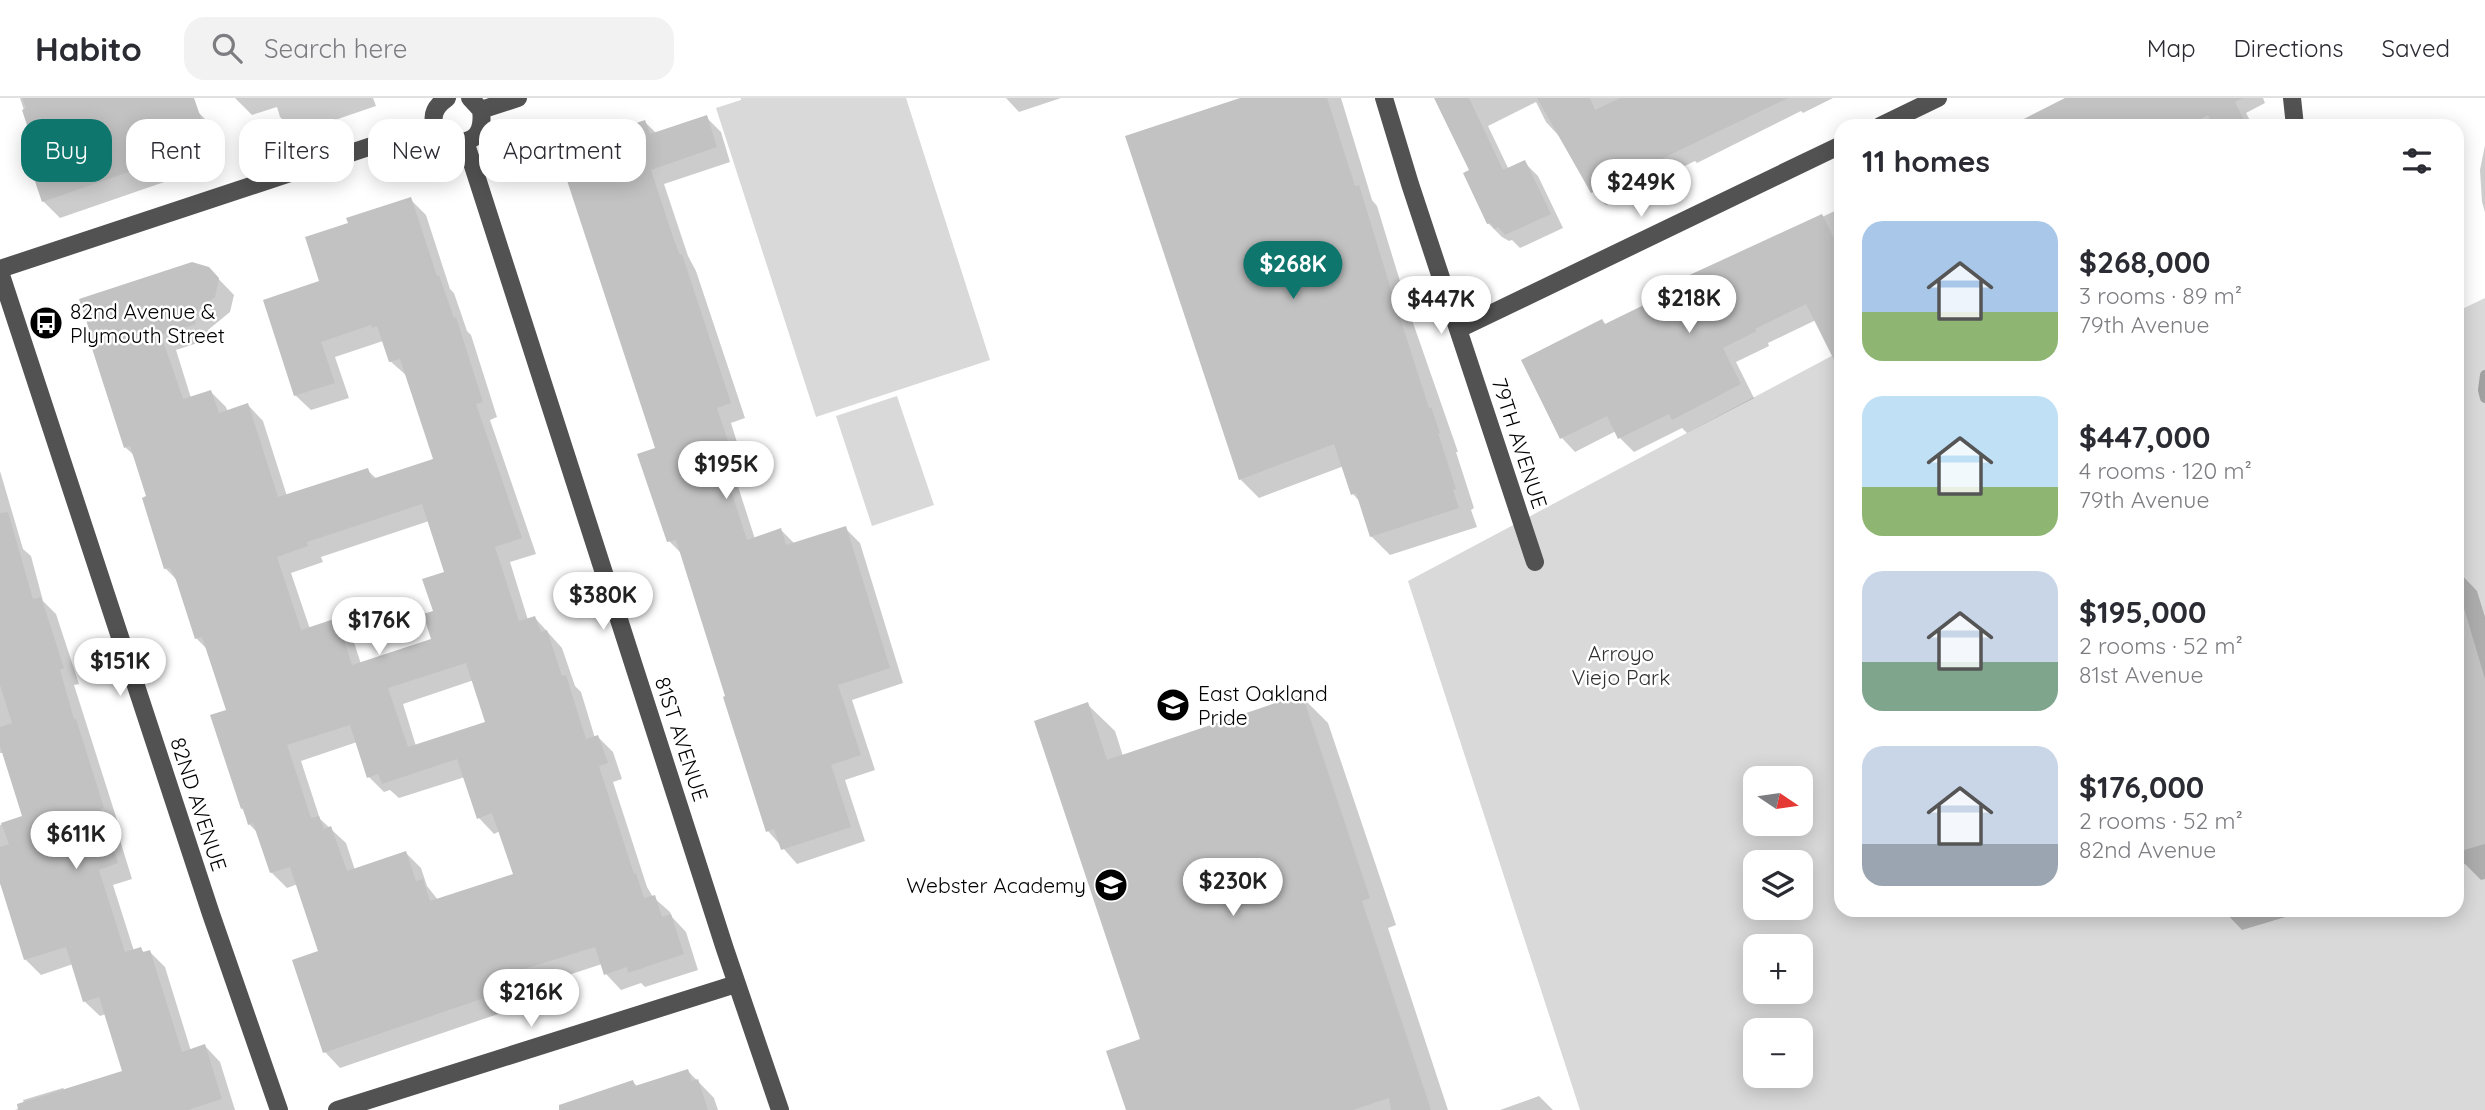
<!DOCTYPE html>
<meta charset="utf-8">
<style>
:root{--surface:#fff;--page:#f2f2f3;--text:#2b2b33;--muted:#7c7c81;--line:#e1e1e2;--accent:#0f766e}
body{margin:0;font-family:Quicksand,sans-serif;background:var(--page);color:var(--text);height:100vh;display:flex;flex-direction:column;font-size:26px;white-space:nowrap}
*{box-sizing:border-box;margin:0}
p{font-size:23px;color:var(--muted)}
.icon{flex:none;width:38px;height:38px;fill:none;stroke:currentColor;stroke-width:2;stroke-linecap:round;stroke-linejoin:round}
.map{position:relative;flex:1;overflow:hidden}
.drawer{position:absolute;left:1834px;top:21px;width:630px;height:798px;display:flex;flex-direction:column;background:var(--surface);border-radius:21px;box-shadow:0 4px 18px #0003}
.drawer>*{flex:none}
.hud{position:absolute;left:21px;top:21px;width:665px;height:63px;display:flex;gap:14px}
.needle{width:46px;rotate:103deg}
.tools{position:absolute;left:1743px;top:668px;display:grid;gap:14px}
.tools a{display:grid;place-items:center;width:70px;height:70px;border-radius:14px;background:var(--surface);box-shadow:0 4px 18px #0003;font-size:35px}
.price{position:absolute;translate:-50% -60px;padding:0 16px;border-radius:24px;background:#fff;color:#222;font-size:23px;line-height:46px;filter:drop-shadow(0 2px 4px #0008)}
.price::after{content:'';position:absolute;left:50%;top:42px;width:21px;height:16px;margin-left:-10px;background:inherit;clip-path:polygon(0 0,100% 0,50% 100%)}
.price.active{background:var(--accent);color:#fff}
ul{padding:0;list-style:none}
li{display:flex;align-items:center;gap:21px;height:175px;padding:0 28px}
li span{display:grid;place-items:center;flex:none;width:196px;height:140px;border-radius:21px;color:#555}
li>.icon{margin-inline-start:auto}
span .icon{width:84px;height:84px;fill:#fffc;stroke-width:1}
li b{font-size:30px}
h2{display:flex;justify-content:space-between;align-items:center;height:84px;padding:0 28px;font-size:30px}
.tag{padding:0 24px;border-radius:21px;background:var(--surface);box-shadow:0 4px 18px #0003;font-size:24px;line-height:63px}
.tag.active{background:var(--accent);color:#fff}
header{display:flex;align-items:center;gap:42px;box-sizing:border-box;height:98px;padding:0 35px;background:var(--surface);border-bottom:2px solid var(--line)}
header strong{font-size:33px}
nav{display:flex;gap:38px;margin-inline-start:auto;font-size:24px}
.search{width:490px;height:63px;background:var(--page);display:flex;align-items:center;gap:18px;box-sizing:border-box;padding:0 24px;border-radius:21px;color:var(--muted);font-size:26px}
.map>svg:first-child{display:block}
.green{fill:#d9d9d9;fill-rule:evenodd}
.shadow{fill:#0003;fill-rule:evenodd}
.lines{fill:none;stroke-linecap:round;stroke-linejoin:round}
.stream{stroke:#a0a0a0;stroke-width:10}
.building{fill:#c2c2c2;fill-rule:evenodd}
.minor{stroke:#525252;stroke-width:18}
.labels{text-anchor:middle;dominant-baseline:central;stroke-width:5;stroke-linejoin:round;paint-order:stroke}
.poi-label{font-size:21px;fill:#000;stroke:#fff;text-anchor:start}
.street-label{font-size:21px;fill:#000;stroke:#fff}
.park-label{font-size:21px;fill:#303030;stroke:#fff}
</style>
<header>
<strong>Habito</strong>
<div class="search"><svg class="icon" aria-label="search" viewBox="0 0 24 24"><circle cx="10" cy="10" r="6"/><path d="M15 15l6 6"/></svg>Search here</div>
<nav><a>Map</a><a>Directions</a><a>Saved</a></nav>
</header>
<div class="map">
<svg width="2485" height="1012" viewBox="0 0 2485 1012">
<rect width="100%" height="100%" fill="#fff"/>
<path class="green" d="M 741,0 L 906,0 L 990,262 L 816,319 L 716,10 L 741,2 Z
M 2485,200 L 2485,1012 L 1580,1012 L 1408,483 L 1841,253 L 1841,812 L 2457,812 L 2457,205 L 2460,212 ZM 1755,681 L 1801,681 L 1801,726 L 1755,726 ZM 1755,765 L 1801,765 L 1801,810 L 1755,810 ZM 1755,849 L 1801,849 L 1801,894 L 1755,894 ZM 1755,933 L 1801,933 L 1801,978 L 1755,978 Z
M 897,298 L 934,407 L 872,428 L 836,318 Z"/>
<path class="shadow" d="M 20,0 L 155,0 L 198,14 L 214,30 L 225,63 L 60,120 L 43,103 L 38,55 Z
M 235,0 L 373,0 L 376,8 L 297,35 L 280,19 L 277,9 L 252,17 Z
M 1006,0 L 1061,0 L 1019,14 Z
M 1246,0 L 1341,0 L 1372,102 L 1377,108 L 1411,219 L 1458,354 L 1456,354 L 1474,410 L 1471,412 L 1477,429 L 1390,457 L 1371,438 L 1361,405 L 1353,396 L 1344,368 L 1259,400 L 1240,381 Z
M 1436,0 L 1833,0 L 1803,15 L 1801,13 L 1697,65 L 1695,63 L 1606,107 L 1592,93 L 1559,38 L 1546,24 L 1536,4 L 1488,28 L 1509,72 L 1524,64 L 1538,78 L 1563,130 L 1520,150 L 1512,142 L 1509,143 L 1502,139 L 1488,125 L 1471,73 Z
M 2068,0 L 2263,0 L 2265,5 L 2246,15 L 2253,28 L 2002,28 L 2019,21 L 2022,24 Z
M 706,19 L 721,34 L 730,64 L 664,86 L 688,158 L 696,173 L 745,320 L 731,325 L 745,370 L 733,373 L 755,441 L 781,432 L 795,446 L 845,430 L 860,445 L 903,585 L 852,602 L 875,672 L 845,682 L 865,743 L 797,766 L 768,733 L 683,457 L 669,443 L 657,351 L 645,24 L 657,36 Z
M 2485,47 L 2485,114 L 2482,104 L 2480,72 Z
M 410,101 L 426,117 L 450,191 L 454,195 L 467,233 L 471,237 L 497,319 L 490,322 L 536,456 L 510,464 L 528,522 L 535,520 L 562,550 L 575,588 L 581,594 L 595,640 L 598,639 L 613,654 L 622,681 L 613,684 L 647,789 L 653,799 L 670,814 L 672,819 L 686,834 L 698,872 L 645,889 L 641,885 L 621,892 L 606,876 L 602,866 L 538,887 L 542,901 L 340,970 L 325,954 L 321,854 L 298,786 L 287,790 L 271,774 L 258,735 L 249,726 L 242,710 L 228,613 L 208,552 L 197,541 L 178,483 L 166,471 L 148,399 L 136,359 L 126,350 L 90,240 L 208,170 L 234,197 L 230,214 L 208,232 L 210,241 L 176,252 L 191,300 L 211,294 L 226,309 L 228,314 L 248,307 L 263,323 L 287,398 L 367,372 L 377,381 L 435,362 L 407,278 L 390,263 L 383,243 L 335,259 L 349,300 L 311,312 L 295,297 L 322,185 L 350,126 ZM 429,423 L 446,475 L 435,514 L 433,542 L 361,566 L 352,538 L 337,522 L 310,531 L 291,475 L 323,464 L 321,459 ZM 474,582 L 488,625 L 416,648 L 403,606 ZM 357,644 L 369,679 L 384,694 L 390,692 L 399,700 L 465,679 L 479,720 L 494,736 L 500,733 L 515,777 L 438,802 L 427,788 L 421,770 L 406,755 L 355,772 L 346,745 L 320,721 L 301,663 Z
M 1841,110 L 1841,256 L 1816,222 L 1768,245 L 1769,248 L 1736,264 L 1754,300 L 1687,335 L 1682,330 L 1634,354 L 1620,340 L 1616,333 L 1575,354 L 1562,340 L 1524,263 L 1606,228 L 1759,149 Z
M 0,373 L 23,451 L 31,458 L 43,503 L 56,516 L 79,586 L 74,587 L 118,725 L 115,726 L 132,781 L 113,787 L 134,853 L 140,851 L 145,855 L 150,854 L 165,869 L 191,953 L 205,948 L 220,964 L 235,1012 L 15,1012 L 25,1009 L 23,1002 L 63,990 L 65,992 L 124,974 L 106,916 L 100,918 L 84,903 L 73,866 L 41,877 L 25,861 L 3,789 L 0,786 L 0,727 L 25,719 L 3,655 L 0,655 Z
M 2457,472 L 2477,493 L 2485,519 L 2485,781 L 2481,782 L 2465,766 L 2457,768 Z
M 1301,598 L 1328,625 L 1396,827 L 1388,830 L 1448,1012 L 1127,1012 L 1143,942 L 1087,606 L 1115,633 L 1123,658 Z
M 2223,812 L 2309,812 L 2242,832 Z
M 688,973 L 714,1000 L 718,1012 L 604,1012 L 633,984 L 638,989 Z
M 1539,998 L 1553,1012 L 1500,1012 Z"/>
<g class="lines">
<path class="stream" d="M 2485,277 L 2483,292 L 2485,300"/>
</g>
<path class="building" d="M 22,0 L 194,0 L 210,46 L 42,104 L 26,57 L 36,54 L 22,12 L 26,10 Z
M 1240,0 L 1327,0 L 1355,88 L 1359,87 L 1393,198 L 1429,310 L 1431,309 L 1440,335 L 1438,335 L 1456,391 L 1453,392 L 1459,410 L 1370,439 L 1356,395 L 1351,397 L 1334,346 L 1239,382 L 1125,38 Z
M 1434,0 L 1469,0 L 1503,72 L 1525,62 L 1551,116 L 1505,137 L 1498,129 L 1494,131 L 1491,125 L 1487,126 L 1463,75 L 1469,72 Z
M 1537,0 L 1590,0 L 1595,12 L 1620,0 L 1788,0 L 1591,95 Z
M 2065,0 L 2243,0 L 2235,4 L 2247,28 L 2214,28 L 2208,17 L 2187,28 L 2010,28 Z
M 707,17 L 717,49 L 651,72 L 674,142 L 680,157 L 682,156 L 731,305 L 717,310 L 732,355 L 720,359 L 747,442 L 781,430 L 786,447 L 846,428 L 890,570 L 838,587 L 861,657 L 831,667 L 851,729 L 781,752 L 774,731 L 766,734 L 723,599 L 725,598 L 676,442 L 667,444 L 637,356 L 655,350 L 557,52 L 645,22 L 650,36 Z
M 411,99 L 437,178 L 439,177 L 454,220 L 456,219 L 483,304 L 476,306 L 522,440 L 495,449 L 519,523 L 535,518 L 541,534 L 547,532 L 562,578 L 566,577 L 586,641 L 598,637 L 608,665 L 599,668 L 634,776 L 636,775 L 644,800 L 655,797 L 662,819 L 671,816 L 684,856 L 628,875 L 627,869 L 604,877 L 595,849 L 524,871 L 528,885 L 323,955 L 292,862 L 318,853 L 290,769 L 270,775 L 253,725 L 248,727 L 243,710 L 241,711 L 210,617 L 226,612 L 202,539 L 195,541 L 176,482 L 170,470 L 164,471 L 142,400 L 146,398 L 130,348 L 124,350 L 88,238 L 91,237 L 79,201 L 192,164 L 209,169 L 219,180 L 215,199 L 193,216 L 196,226 L 161,237 L 183,301 L 211,292 L 219,315 L 248,305 L 278,399 L 368,370 L 372,381 L 433,361 L 400,261 L 389,264 L 377,228 L 372,230 L 371,227 L 321,244 L 335,285 L 294,298 L 263,202 L 319,183 L 305,139 L 348,125 L 346,120 ZM 422,406 L 444,474 L 422,481 L 433,513 L 423,516 L 431,541 L 352,567 L 337,520 L 301,532 L 277,459 L 308,448 L 307,444 ZM 466,565 L 485,624 L 408,649 L 388,590 ZM 350,627 L 367,680 L 378,676 L 382,686 L 457,661 L 477,721 L 492,715 L 513,776 L 430,803 L 423,781 L 416,783 L 406,753 L 347,773 L 331,728 L 324,731 L 319,718 L 311,720 L 287,647 Z
M 1822,116 L 1841,155 L 1841,276 L 1806,206 L 1755,231 L 1757,233 L 1723,250 L 1741,286 L 1672,322 L 1669,316 L 1618,341 L 1607,318 L 1560,341 L 1521,262 L 1602,221 L 1605,226 L 1652,203 L 1650,200 L 1685,183 L 1683,180 Z
M 8,414 L 33,501 L 41,499 L 64,570 L 60,572 L 74,621 L 76,621 L 104,710 L 101,711 L 118,765 L 99,772 L 125,854 L 141,849 L 143,854 L 150,852 L 182,954 L 205,946 L 222,1001 L 188,1012 L 18,1012 L 17,1006 L 122,973 L 99,899 L 83,904 L 66,849 L 24,862 L 0,785 L 0,749 L 9,746 L 1,725 L 22,718 L 0,648 L 0,629 L 12,625 L 0,587 L 0,415 Z
M 2464,510 L 2485,581 L 2485,746 L 2457,754 L 2457,511 Z
M 1302,596 L 1370,800 L 1362,803 L 1431,1012 L 1391,1012 L 1389,1000 L 1353,1012 L 1126,1012 L 1106,953 L 1140,941 L 1034,623 L 1088,604 L 1107,662 Z
M 688,971 L 692,983 L 698,981 L 708,1012 L 559,1012 L 559,1007 L 633,982 L 635,988 Z"/>
<g class="lines">
<path class="minor" d="M 447,0 C 401,32 489,73 481,12 L 470,0
M 1384,0 L 1410,86 L 1535,464
M 2292,0 L 2295,28
M 481,12 L 518,0
M 1880,28 L 1938,0
M 465,43 L 725,851 L 780,1012
M 0,171 L 435,27
M 0,174 L 211,816 L 279,1012
M 1459,231 L 1841,47
M 337,1012 L 736,886"/>
</g>
<defs>
<symbol id="bus-disc" viewBox="-11 -11 22 22"><circle r="9.5" fill="#000" stroke="#fff"/><path d="M-5-6H5V4H4V6H2V4H-2V6H-4V4H-5ZM-3.5-4V0h7V-4ZM-3.5 1.2v1.5H-2V1.2ZM2 1.2v1.5H3.5V1.2Z" fill="#fff"/></symbol>
<symbol id="school-disc" viewBox="-11 -11 22 22"><circle r="9.5" fill="#000" stroke="#fff"/><path d="M0-5L7-2L0 1L-7-2ZM-4 1L0 2.5L4 1V4Q0 6-4 4Z" fill="#fff"/></symbol>
</defs>
<g fill-rule="evenodd">
<use href="#bus-disc" x="27" y="206" width="38" height="38"/>
<use href="#school-disc" x="1154" y="588" width="38" height="38"/>
<use href="#school-disc" x="1092" y="768" width="38" height="38"/>
</g>
<g class="labels">
<g class="poi-label">
<text x="70" y="213">82nd Avenue &amp;<tspan x="70" dy="24">Plymouth Street</tspan></text>
<text x="1198" y="595">East Oakland<tspan x="1198" dy="24">Pride</tspan></text>
<text x="1086" y="787" text-anchor="end">Webster Academy</text>
</g>
<g class="street-label">
<text transform="translate(1520 345) rotate(72)">79TH AVENUE</text>
<text transform="translate(682 641) rotate(72)">81ST AVENUE</text>
<text transform="translate(199 706) rotate(72)">82ND AVENUE</text>
</g>
<g class="park-label">
<text x="1621" y="555">Arroyo<tspan x="1621" dy="24">Viejo Park</tspan></text>
</g>
</g>
</svg>
<div class="tools">
<a><svg class="needle" viewBox="-14 -14 28 28"><path d="M0-13l5 13h-10z" fill="#e53935"/><path d="M0 13l5-13h-10z" fill="#7c7c81"/></svg></a>
<a><svg class="icon" aria-label="layers" viewBox="0 0 24 24"><path d="M12 4l9 5-9 5-9-5zM3 14l9 5 9-5"/></svg></a>
<a>+</a>
<a>−</a>
</div>
<b class="price" style="left:1641px;top:121px">$249K</b>
<b class="price active" style="left:1293px;top:203px">$268K</b>
<b class="price" style="left:1689px;top:237px">$218K</b>
<b class="price" style="left:1441px;top:238px">$447K</b>
<b class="price" style="left:726px;top:403px">$195K</b>
<b class="price" style="left:603px;top:534px">$380K</b>
<b class="price" style="left:379px;top:559px">$176K</b>
<b class="price" style="left:120px;top:600px">$151K</b>
<b class="price" style="left:76px;top:773px">$611K</b>
<b class="price" style="left:1233px;top:820px">$230K</b>
<b class="price" style="left:531px;top:931px">$216K</b>
<div class="hud">
<a class="tag active">Buy</a>
<a class="tag">Rent</a>
<a class="tag">Filters</a>
<a class="tag">New</a>
<a class="tag">Apartment</a>
</div>
<section class="drawer">
<h2>11 homes<svg class="icon" aria-label="filters" viewBox="0 0 24 24"><path d="M4 7h16M4 17h16"/><circle cx="9" cy="7" r="2"/><circle cx="15" cy="17" r="2"/></svg></h2>
<ul>
<li><span style="background:linear-gradient(#a9c7e8 65%,#8fb573 0)"><svg class="icon" aria-label="home" viewBox="0 0 24 24"><path d="M3 11l9-7 9 7M6 9v11h12V9"/></svg></span><div><b>$268,000</b><p>3 rooms · 89 m²</p><p>79th Avenue</p></div></li>
<li><span style="background:linear-gradient(#bfe0f5 65%,#8fb573 0)"><svg class="icon" aria-label="home" viewBox="0 0 24 24"><path d="M3 11l9-7 9 7M6 9v11h12V9"/></svg></span><div><b>$447,000</b><p>4 rooms · 120 m²</p><p>79th Avenue</p></div></li>
<li><span style="background:linear-gradient(#c9d6e8 65%,#7fa58c 0)"><svg class="icon" aria-label="home" viewBox="0 0 24 24"><path d="M3 11l9-7 9 7M6 9v11h12V9"/></svg></span><div><b>$195,000</b><p>2 rooms · 52 m²</p><p>81st Avenue</p></div></li>
<li><span style="background:linear-gradient(#c9d6e8 70%,#9aa5b1 0)"><svg class="icon" aria-label="home" viewBox="0 0 24 24"><path d="M3 11l9-7 9 7M6 9v11h12V9"/></svg></span><div><b>$176,000</b><p>2 rooms · 52 m²</p><p>82nd Avenue</p></div></li>
</ul>
</section>
</div>
